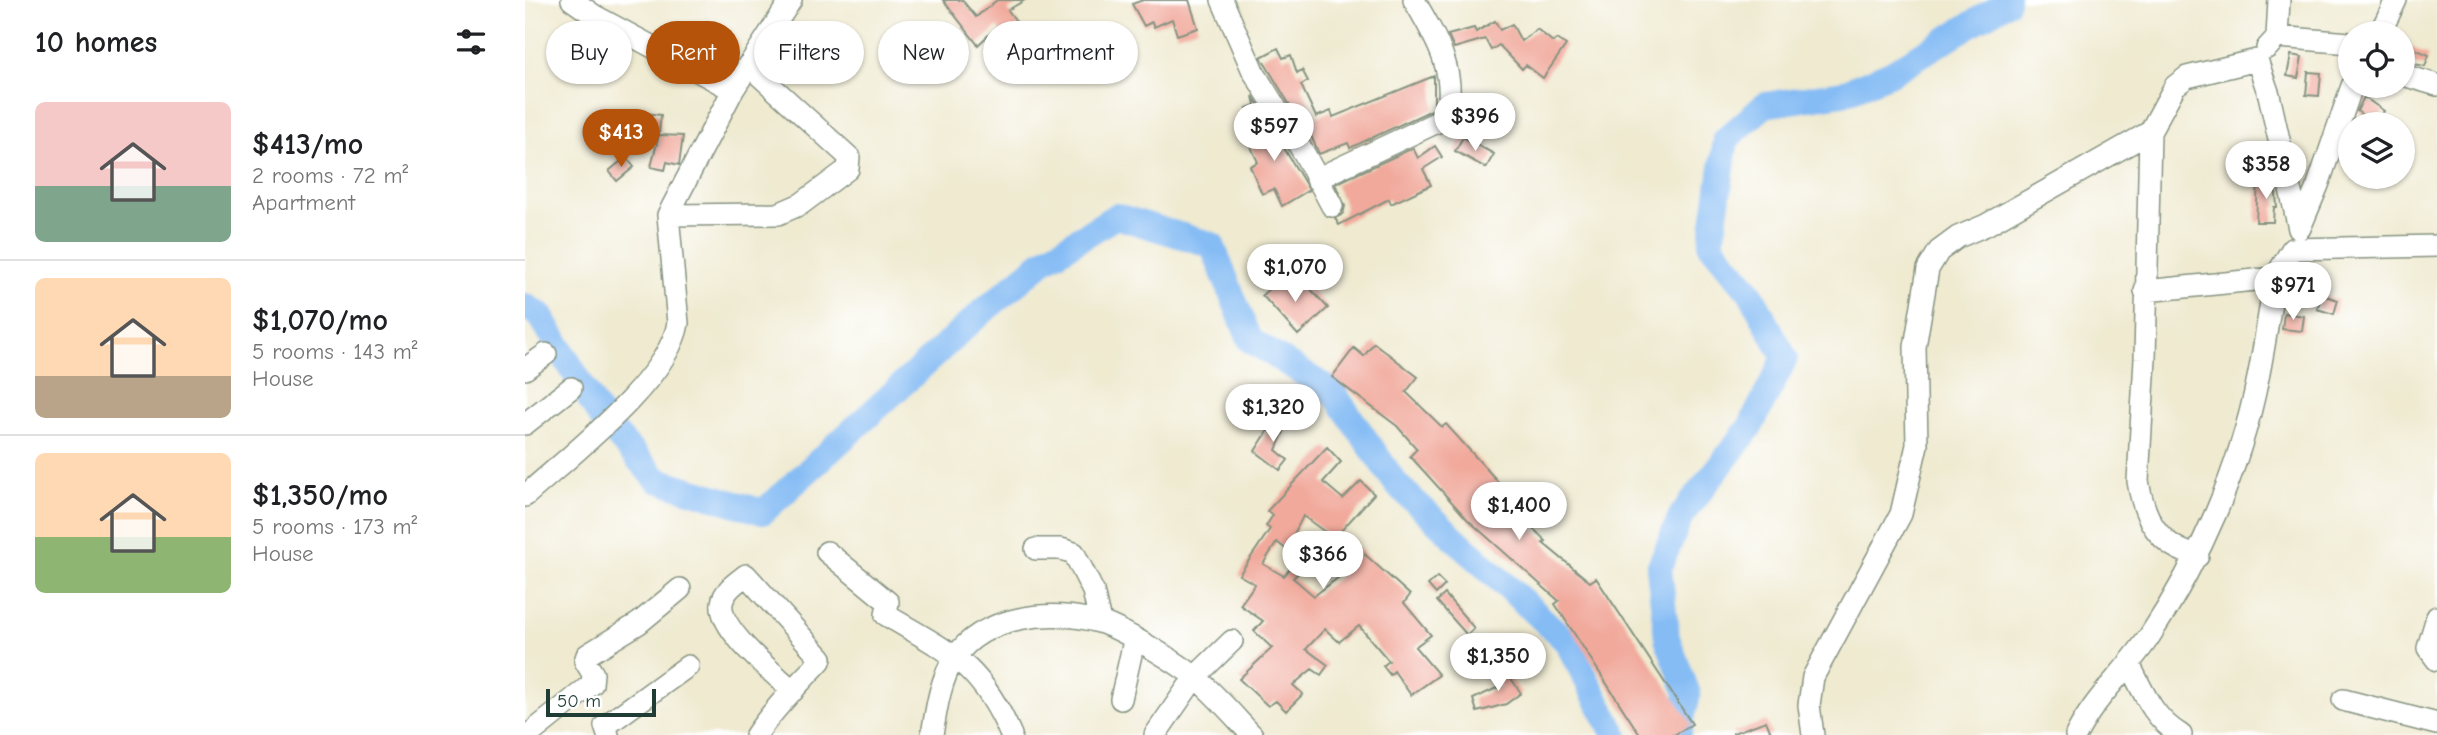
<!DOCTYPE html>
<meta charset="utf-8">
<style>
:root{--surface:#fff;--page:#f6f6f6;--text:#202124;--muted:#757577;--line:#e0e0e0;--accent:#b45309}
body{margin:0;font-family:"Comic Neue",sans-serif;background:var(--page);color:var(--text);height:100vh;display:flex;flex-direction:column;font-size:26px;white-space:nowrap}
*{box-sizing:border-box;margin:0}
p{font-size:23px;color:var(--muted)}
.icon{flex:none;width:38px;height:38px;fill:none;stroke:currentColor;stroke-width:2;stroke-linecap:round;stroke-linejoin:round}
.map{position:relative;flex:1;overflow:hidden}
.details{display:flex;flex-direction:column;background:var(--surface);width:525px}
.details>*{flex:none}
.top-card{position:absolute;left:21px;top:21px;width:665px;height:63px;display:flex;gap:14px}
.tools{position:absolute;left:1813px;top:21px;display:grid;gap:14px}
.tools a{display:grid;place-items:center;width:77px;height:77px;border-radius:50%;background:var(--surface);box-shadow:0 2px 5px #0004;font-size:35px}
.scale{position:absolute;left:21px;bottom:18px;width:110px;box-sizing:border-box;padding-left:7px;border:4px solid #1f3d34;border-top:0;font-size:19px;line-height:24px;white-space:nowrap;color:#1f3d34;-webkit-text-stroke:5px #fff;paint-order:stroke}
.price{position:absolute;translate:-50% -60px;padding:0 16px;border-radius:24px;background:#fff;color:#222;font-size:23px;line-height:46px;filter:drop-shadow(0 2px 4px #0008)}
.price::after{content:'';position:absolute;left:50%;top:42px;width:21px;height:16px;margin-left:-10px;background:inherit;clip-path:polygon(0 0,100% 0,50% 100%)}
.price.active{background:var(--accent);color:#fff}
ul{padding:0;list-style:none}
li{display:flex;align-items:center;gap:21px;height:175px;padding:0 35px}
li+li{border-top:2px solid var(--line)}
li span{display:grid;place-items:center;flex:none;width:196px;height:140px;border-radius:10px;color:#555}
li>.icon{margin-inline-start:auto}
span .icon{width:84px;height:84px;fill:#fffc;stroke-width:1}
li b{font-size:30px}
h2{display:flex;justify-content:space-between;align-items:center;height:84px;padding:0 35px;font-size:30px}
.pill{padding:0 24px;border-radius:32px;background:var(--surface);box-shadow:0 2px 5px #0004;font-size:24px;line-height:63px}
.pill.active{background:var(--accent);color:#fff}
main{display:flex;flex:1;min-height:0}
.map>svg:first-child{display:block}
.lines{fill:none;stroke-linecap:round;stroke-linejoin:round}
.river{stroke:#85bcf4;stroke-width:26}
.building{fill:#f1a99b;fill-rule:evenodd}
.minor-casing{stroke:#879482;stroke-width:24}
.minor{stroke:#fff;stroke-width:21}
</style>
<main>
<section class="details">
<h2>10 homes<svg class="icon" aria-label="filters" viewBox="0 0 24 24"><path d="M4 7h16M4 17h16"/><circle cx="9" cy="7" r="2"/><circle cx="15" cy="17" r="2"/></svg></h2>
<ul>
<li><span style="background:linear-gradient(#f6c9c9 60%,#7fa58c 0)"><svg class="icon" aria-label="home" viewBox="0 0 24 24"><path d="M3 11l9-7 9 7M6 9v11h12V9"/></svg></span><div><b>$413/mo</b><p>2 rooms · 72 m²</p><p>Apartment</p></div></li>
<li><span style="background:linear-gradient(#ffd9b3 70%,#b9a48a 0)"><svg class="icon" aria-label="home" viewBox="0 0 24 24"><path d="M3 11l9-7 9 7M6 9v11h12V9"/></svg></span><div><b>$1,070/mo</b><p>5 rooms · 143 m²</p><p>House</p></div></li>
<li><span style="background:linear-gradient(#ffd9b3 60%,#8fb573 0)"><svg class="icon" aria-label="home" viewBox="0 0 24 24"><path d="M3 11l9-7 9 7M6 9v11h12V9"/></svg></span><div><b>$1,350/mo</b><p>5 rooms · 173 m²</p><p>House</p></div></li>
</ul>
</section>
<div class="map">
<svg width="1912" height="735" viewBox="0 0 1912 735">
<rect width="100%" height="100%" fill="#fff"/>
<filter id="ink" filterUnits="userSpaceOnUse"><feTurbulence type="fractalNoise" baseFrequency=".0143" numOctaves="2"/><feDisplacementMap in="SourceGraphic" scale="14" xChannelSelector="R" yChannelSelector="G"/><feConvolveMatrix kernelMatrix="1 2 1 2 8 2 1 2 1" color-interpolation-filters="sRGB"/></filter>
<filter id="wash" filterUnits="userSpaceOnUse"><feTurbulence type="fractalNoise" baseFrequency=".00686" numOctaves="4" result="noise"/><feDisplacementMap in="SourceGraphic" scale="28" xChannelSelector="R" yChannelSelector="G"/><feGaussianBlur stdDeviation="1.57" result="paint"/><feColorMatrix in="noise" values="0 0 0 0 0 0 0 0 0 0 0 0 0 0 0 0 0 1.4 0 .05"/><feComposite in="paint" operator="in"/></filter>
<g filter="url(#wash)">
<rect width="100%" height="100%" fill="#efead0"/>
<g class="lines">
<path class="river" d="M 0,306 L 15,315 L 77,419 L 132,480 L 238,512 L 449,319 L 517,262 L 591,216 L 687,245 L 725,340 L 808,392 L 872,485 L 1042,642 L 1090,735
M 1153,735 L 1163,694 L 1142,638 L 1134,568 L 1156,516 L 1225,427 L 1260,358 L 1225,292 L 1186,245 L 1201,139 L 1240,105 L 1318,93 L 1366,73 L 1481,3 L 1482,0"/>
</g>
<g id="blocks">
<path class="building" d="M 418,0 L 437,0 L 451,17 L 472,0 L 500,0 L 483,10 L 500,34 L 486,44 L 472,27 L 453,45 Z
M 618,0 L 664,0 L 673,28 L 652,35 L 647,19 L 629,27 L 627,22 L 619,26 L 607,4 Z
M 970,21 L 975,30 L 987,24 L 996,41 L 1012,29 L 1028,42 L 1031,39 L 1041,45 L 1018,78 L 1001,65 L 997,69 L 974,45 L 966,50 L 960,39 L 929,48 L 923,35 L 949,28 L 951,32 Z
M 1878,44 L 1904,55 L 1900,66 L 1878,62 Z
M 753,48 L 758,58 L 766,55 L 772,73 L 777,70 L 783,81 L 776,85 L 791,117 L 806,111 L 808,117 L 909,76 L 909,109 L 825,148 L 823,143 L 794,154 L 779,120 L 775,122 L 736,57 Z
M 1766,55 L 1777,57 L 1773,78 L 1762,76 Z
M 1783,72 L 1796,73 L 1794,96 L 1781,95 Z
M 728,96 L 784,190 L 757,206 L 749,189 L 737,194 L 725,166 L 733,162 L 725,145 L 739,139 L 722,108 L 730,105 Z
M 1839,97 L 1859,111 L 1849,124 L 1834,124 L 1840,117 L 1832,111 Z
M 119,113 L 136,115 L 134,133 L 117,131 Z
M 134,135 L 158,136 L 154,165 L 142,162 L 140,170 L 126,167 Z
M 938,137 L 969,154 L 961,168 L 930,151 Z
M 910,146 L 917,157 L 898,169 L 906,185 L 866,204 L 864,199 L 814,225 L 810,218 L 818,214 L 820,206 L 810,184 L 888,148 L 893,158 Z
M 101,157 L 109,167 L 92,181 L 84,171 Z
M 1733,180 L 1750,180 L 1752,207 L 1749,207 L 1748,222 L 1731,222 Z
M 761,274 L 776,291 L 782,285 L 803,308 L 773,335 L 737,295 Z
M 1797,295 L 1813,300 L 1809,314 L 1792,309 Z
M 1759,313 L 1779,316 L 1777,331 L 1757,329 Z
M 849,343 L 893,377 L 881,392 L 917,427 L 921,424 L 976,485 L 969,491 L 1021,541 L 1018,543 L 1065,582 L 1071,578 L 1167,724 L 1149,735 L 1115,735 L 1030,604 L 1034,601 L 943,520 L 885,456 L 892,449 L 872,426 L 807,377 L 829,348 L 839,356 Z
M 752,417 L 763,422 L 751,450 L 763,460 L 755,470 L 730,451 Z
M 802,447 L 816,462 L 798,482 L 818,499 L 836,481 L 849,494 L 815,532 L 885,595 L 879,603 L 906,635 L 890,647 L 914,675 L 886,695 L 869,671 L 865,675 L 858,666 L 864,661 L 834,626 L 814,642 L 800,629 L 781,649 L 803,665 L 796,675 L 787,669 L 768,685 L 778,694 L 761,711 L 751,701 L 743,706 L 714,679 L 747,648 L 729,631 L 738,621 L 715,605 L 730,584 L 714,575 L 745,529 L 741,526 L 748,515 L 742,511 ZM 778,516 L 800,532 L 791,541 L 818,574 L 789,596 L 768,578 L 792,555 L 768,536 ZM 752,542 L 773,559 L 759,576 L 738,564 Z
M 912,577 L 920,585 L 911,594 L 903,585 Z
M 920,594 L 949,628 L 942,635 L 912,601 Z
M 978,667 L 996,693 L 981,704 L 952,712 L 948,699 L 976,686 L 967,674 Z
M 1241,721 L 1247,735 L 1208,735 L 1208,733 Z"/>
</g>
</g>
<g filter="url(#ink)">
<use href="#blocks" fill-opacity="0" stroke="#879482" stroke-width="2"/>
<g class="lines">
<defs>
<path id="minor" d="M 47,0 L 70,16 L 208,90
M 697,0 L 728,71 L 780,155 L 807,206
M 1855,33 L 1871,0
M 1752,37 L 1825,43
M 1742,48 L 1752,37 L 1754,0
M 1878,75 L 1912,85
M 1625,132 L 1620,359 L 1613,481 C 1619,519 1634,547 1673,556
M 791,179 L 921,118 C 933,73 911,38 889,0
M 143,215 L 253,214 L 276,204 L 323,169 L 324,157 L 223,65
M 1775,228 L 1793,185 L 1827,86
M 1750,278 L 1767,249 L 1912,246
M 0,369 L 21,354
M 0,424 L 46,388
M 0,496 C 43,457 144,380 153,323 L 143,215 L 208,90 L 266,0
M 511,549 L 536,549 L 549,553 L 568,591 L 575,622
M 302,552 L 363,602 L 361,615 C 425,653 455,663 486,735
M 1912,617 L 1903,648 L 1912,660
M 1604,664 C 1618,691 1628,719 1656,735
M 596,699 L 609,641
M 1818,700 L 1912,724
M 6,733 L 67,684 L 68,674 L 60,661 L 62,655 L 114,623 L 155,589
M 83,735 L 80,726 L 163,666
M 231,735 C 249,708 273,685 295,661 L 296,658 L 221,575 C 212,582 199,590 197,603 C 193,630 250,674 268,691
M 407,735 C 411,711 415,680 429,659 C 457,615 528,608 574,622 C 594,627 655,664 671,678 C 691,695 709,716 727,735
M 630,735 L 670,677 L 707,641
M 1288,735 L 1284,705 L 1288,677 L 1376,514 L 1392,445 L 1390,347 L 1403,269 L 1414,251 L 1433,237 L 1461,225 L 1625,132 L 1650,86 L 1662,77 L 1732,60 L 1744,95 L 1774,229
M 1551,735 C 1570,697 1601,671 1624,637 C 1675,560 1715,469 1733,378 C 1740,345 1744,312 1750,278 L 1620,291"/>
</defs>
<use href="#minor" class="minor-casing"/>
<use href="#minor" class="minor"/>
</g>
</g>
</svg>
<div class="tools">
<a><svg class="icon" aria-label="locate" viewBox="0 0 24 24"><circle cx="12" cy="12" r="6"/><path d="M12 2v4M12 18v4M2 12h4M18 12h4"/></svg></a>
<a><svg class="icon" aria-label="layers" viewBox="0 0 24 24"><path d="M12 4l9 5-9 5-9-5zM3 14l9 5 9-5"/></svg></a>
</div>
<div class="scale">50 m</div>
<b class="price" style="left:950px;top:153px">$396</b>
<b class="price" style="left:749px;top:163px">$597</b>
<b class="price active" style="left:96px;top:169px">$413</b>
<b class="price" style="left:1741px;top:201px">$358</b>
<b class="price" style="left:770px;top:304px">$1,070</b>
<b class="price" style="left:1768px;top:322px">$971</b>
<b class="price" style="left:748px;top:444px">$1,320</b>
<b class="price" style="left:994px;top:542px">$1,400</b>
<b class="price" style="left:798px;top:591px">$366</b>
<b class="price" style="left:973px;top:693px">$1,350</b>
<div class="top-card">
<a class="pill">Buy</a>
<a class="pill active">Rent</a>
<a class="pill">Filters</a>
<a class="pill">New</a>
<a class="pill">Apartment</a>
</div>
</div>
</main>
